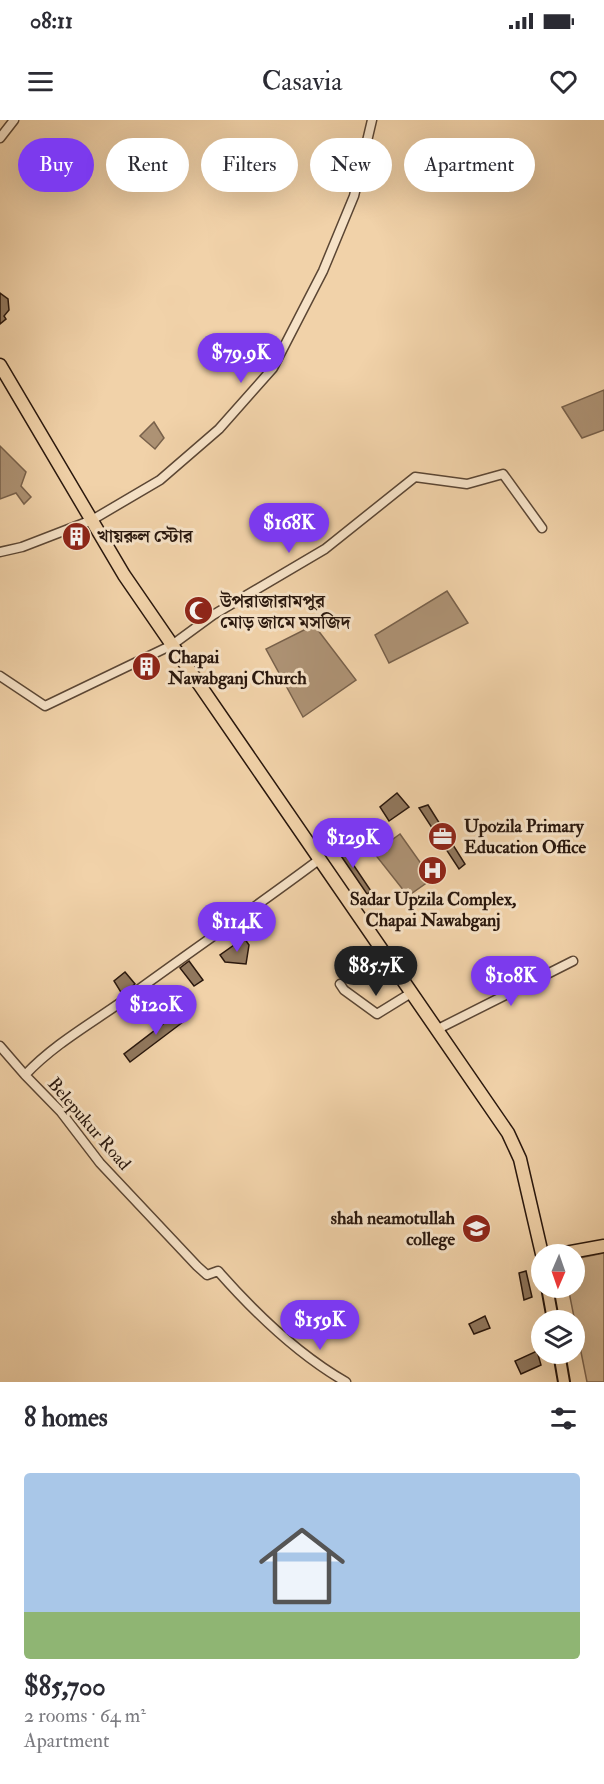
<!DOCTYPE html>
<meta charset="utf-8">
<style>
:root{--surface:#fff;--page:#f2f2f3;--text:#2b2b33;--muted:#7c7c81;--line:#e1e1e2;--accent:#7c3aed}
body{margin:0;font-family:"IM FELL Double Pica","Noto Serif Bengali",serif;background:var(--page);color:var(--text);height:100vh;display:flex;flex-direction:column;font-size:22px;white-space:nowrap}
*{box-sizing:border-box;margin:0}
p{font-size:20px;color:var(--muted)}
.icon{flex:none;width:33px;height:33px;fill:none;stroke:currentColor;stroke-width:2;stroke-linecap:round;stroke-linejoin:round}
.map{position:relative;height:1262px;overflow:hidden}
.details{display:flex;flex-direction:column;background:var(--surface);flex:1}
.details>*{flex:none}
.hud{position:absolute;left:18px;top:18px;width:568px;height:54px;display:flex;gap:12px}
.needle{width:39px;rotate:182deg}
.buttons{position:absolute;left:531px;top:1124px;display:grid;gap:12px}
.buttons a{display:grid;place-items:center;width:54px;height:54px;border-radius:50%;background:var(--surface);box-shadow:0 6px 24px #0002;font-size:30px}
.price{position:absolute;translate:-50% -51px;padding:0 14px;border-radius:21px;background:var(--accent);color:#fff;font-size:20px;line-height:39px;filter:drop-shadow(0 2px 3px #0008)}
.price::after{content:'';position:absolute;left:50%;top:36px;width:18px;height:14px;margin-left:-9px;background:inherit;clip-path:polygon(0 0,100% 0,50% 100%)}
.price.active{background:#222;color:#fff}
ul{padding:0;list-style:none}
li{display:grid;align-content:center;gap:12px;height:318px;padding:0 24px}
li+li{border-top:2px solid var(--line)}
li span{display:grid;place-items:center;height:186px;border-radius:6px;color:#555}
li>.icon{margin-inline-start:auto}
span .icon{width:108px;height:108px;fill:#fffc;stroke-width:1}
li b{font-size:26px}
h2{display:flex;justify-content:space-between;align-items:center;height:72px;padding:0 24px;font-size:26px}
.chip{padding:0 21px;border-radius:27px;background:var(--surface);box-shadow:0 6px 24px #0002;font-size:21px;line-height:54px}
.chip.active{background:var(--accent);color:#fff}
.status{display:flex;justify-content:space-between;align-items:center;height:42px;padding:0 30px;background:var(--surface);direction:ltr}
.status svg{height:16px;fill:currentColor}
header{display:flex;justify-content:space-between;align-items:center;height:78px;padding:0 24px;background:var(--surface);font-size:27px;font-weight:600}
.map>svg:first-child{display:block}
.green{fill:#cfb28e;stroke:#7c644e;stroke-width:1.5}
.water{fill:#ad9274;stroke:#78614b;stroke-width:1.5}
.building{fill:#91785e;stroke:#29170d;stroke-width:1.5}
.lines{fill:none;stroke-linecap:round;stroke-linejoin:round}
.minor-casing{stroke:#5b4634;stroke-width:11}
.major-casing{stroke:#29170d;stroke-width:14}
.highway-casing{stroke:#29170d;stroke-width:15}
.minor{stroke:#f6e2c7;stroke-width:8}
.major{stroke:#f1d2a9;stroke-width:10}
.highway{stroke:#f1d2a9;stroke-width:12}
.labels{text-anchor:middle;dominant-baseline:central;stroke-width:6;stroke-linejoin:round;paint-order:stroke}
.poi-label{font-size:18px;font-weight:bold;fill:#29170d;stroke:#f6e2c7;text-anchor:start}
.street-label{font-size:18px;fill:#29170d;stroke:#f6e2c7}
</style>
<div class="status"><b>08:11</b><svg viewBox="0 0 49 12"><path d="M0 12V9h3v3zM5 12V6h3v6zM10 12V3h3v9zM15 12V0h3v12zM26 1h20v11H26zM47 4h2v5h-2z"/></svg></div>
<header><svg class="icon" aria-label="menu" viewBox="0 0 24 24"><path d="M4 6h16M4 12h16M4 18h16"/></svg>Casavia<svg class="icon" aria-label="heart" viewBox="0 0 24 24"><path d="M12 20l-8-8c-3-5 5-10 8-4 3-6 11-1 8 4z"/></svg></header>
<div class="map">
<svg width="604" height="1262" viewBox="0 0 604 1262">
<rect width="100%" height="100%" fill="#f1d2a9"/>
<filter id="stains"><feTurbulence type="fractalNoise" baseFrequency=".00333" numOctaves="4"/><feColorMatrix values="0 0 0 0 .2 0 0 0 0 .09 0 0 0 0 .02 0 0 0 .5 -.17"/></filter>
<radialGradient id="worn" r=".72"><stop offset=".6" stop-color="#630" stop-opacity="0"/><stop offset="1" stop-color="#630" stop-opacity=".3"/></radialGradient>
<path class="green" d="M 604,1133 L 604,1262 L 587,1262 L 568,1167 L 574,1167 L 575,1139 Z"/>
<path class="water" d="M 604,270 L 604,310 L 582,318 L 562,287 Z
M 154,302 L 164,318 L 155,329 L 140,316 Z
M 0,326 L 26,352 L 21,366 L 31,377 L 24,384 L 16,373 L 0,379 Z
M 447,471 L 468,503 L 389,543 L 375,515 Z
M 314,505 L 356,560 L 303,597 L 266,529 Z
M 400,714 L 432,759 L 408,776 L 374,733 Z"/>
<path class="building" d="M 0,173 L 8,179 L 9,190 L 4,196 L 6,199 L 0,204 Z
M 397,673 L 409,687 L 389,701 L 380,687 Z
M 428,685 L 465,744 L 459,749 L 419,688 Z
M 340,725 L 371,771 L 367,774 L 335,727 Z
M 244,818 L 249,825 L 246,844 L 225,842 L 220,835 Z
M 189,841 L 203,860 L 194,866 L 180,848 Z
M 125,852 L 135,864 L 122,874 L 114,861 Z
M 180,891 L 187,899 L 130,942 L 124,934 Z
M 526,1151 L 532,1177 L 524,1180 L 519,1153 Z
M 485,1196 L 490,1208 L 474,1214 L 469,1204 Z
M 537,1231 L 541,1245 L 521,1254 L 515,1241 Z"/>
<g class="lines">
<defs>
<path id="minor" d="M 0,18 L 14,0
M 0,432 L 22,427 L 92,400 L 160,360 L 219,309 L 273,248 L 323,151 L 354,76 L 372,0
M 0,556 L 45,586 L 172,525 L 213,495 L 325,429 L 415,357 L 467,364 L 503,354 L 542,408
M 320,739 C 256,787 191,831 127,878 C 92,903 54,924 25,955 L 61,992 L 100,1043 L 197,1146 L 207,1155 L 218,1151 C 255,1193 297,1234 346,1262
M 340,864 L 344,870 L 377,894 L 411,873
M 438,909 L 573,841
M 0,926 L 25,955"/>
<path id="major" d="M 547,1167 L 553,1200
M 559,1233 L 564,1262"/>
<path id="highway" d="M 0,245 L 124,455 L 508,1013 L 520,1039 L 542,1134
M 560,1134 L 604,1126"/>
</defs>
<use href="#minor" class="minor-casing"/>
<use href="#major" class="major-casing"/>
<use href="#highway" class="highway-casing"/>
<use href="#minor" class="minor"/>
<use href="#major" class="major"/>
<use href="#highway" class="highway"/>
</g>
<defs>
<symbol id="building-disc" viewBox="-11 -11 22 22"><circle r="9.5" fill="#8f2418" stroke="#f6e2c7"/><path d="M-4-6H4V6H1V3H-1V6H-4ZM-2.5-4.3h1.7v1.8h-1.7ZM.8-4.3h1.7v1.8H.8ZM-2.5-1h1.7V.8h-1.7ZM.8-1h1.7V.8H.8Z" fill="#fff"/></symbol>
<symbol id="mosque-disc" viewBox="-11 -11 22 22"><circle r="9.5" fill="#8f2418" stroke="#f6e2c7"/><path d="M3.5-4.9A6 6 0 1 0 3.5 4.9A5 5 0 1 1 3.5-4.9Z" fill="#fff"/></symbol>
<symbol id="office-disc" viewBox="-11 -11 22 22"><circle r="9.5" fill="#8f2418" stroke="#f6e2c7"/><path d="M-6-3h4V-5.5h4V-3h4V5H-6ZM-1-4.5V-3h2v-1.5ZM-6 0V1H6V0Z" fill="#fff"/></symbol>
<symbol id="hospital-disc" viewBox="-11 -11 22 22"><circle r="9.5" fill="#8f2418" stroke="#f6e2c7"/><path d="M-5-5h3v3.5h4V-5h3V5h-3V1.5h-4V5h-3Z" fill="#fff"/></symbol>
<symbol id="university-disc" viewBox="-11 -11 22 22"><circle r="9.5" fill="#8f2418" stroke="#f6e2c7"/><path d="M0-5L7-2L0 1L-7-2ZM-4 1L0 2.5L4 1V4Q0 6-4 4Z" fill="#fff"/></symbol>
</defs>
<g fill-rule="evenodd">
<use href="#building-disc" x="60" y="400" width="33" height="33"/>
<use href="#mosque-disc" x="182" y="474" width="33" height="33"/>
<use href="#building-disc" x="130" y="530" width="33" height="33"/>
<use href="#office-disc" x="426" y="700" width="33" height="33"/>
<use href="#hospital-disc" x="416" y="734" width="33" height="33"/>
<use href="#university-disc" x="460" y="1092" width="33" height="33"/>
</g>
<g class="labels">
<g class="poi-label">
<text x="97" y="416">খায়রুল স্টোর</text>
<text x="220" y="481">উপরাজারামপুর<tspan x="220" dy="21">মোড় জামে মসজিদ</tspan></text>
<text x="168" y="537">Chapai<tspan x="168" dy="21">Nawabganj Church</tspan></text>
<text x="464" y="706">Upozila Primary<tspan x="464" dy="21">Education Office</tspan></text>
<text x="433" y="779" text-anchor="middle">Sadar Upzila Complex,<tspan x="433" dy="21">Chapai Nawabganj</tspan></text>
<text x="455" y="1098" text-anchor="end">shah neamotullah<tspan x="455" dy="21">college</tspan></text>
</g>
<g class="street-label">
<text transform="translate(89 1004) rotate(49)">Belepukur Road</text>
</g>
</g>
<rect width="100%" height="100%" filter="url(#stains)"/>
<rect width="100%" height="100%" fill="url(#worn)"/>
</svg>
<div class="buttons">
<a><svg class="needle" viewBox="-14 -14 28 28"><path d="M0-13l5 13h-10z" fill="#e53935"/><path d="M0 13l5-13h-10z" fill="#7c7c81"/></svg></a>
<a><svg class="icon" aria-label="layers" viewBox="0 0 24 24"><path d="M12 4l9 5-9 5-9-5zM3 14l9 5 9-5"/></svg></a>
</div>
<b class="price" style="left:241px;top:264px">$79.9K</b>
<b class="price" style="left:289px;top:434px">$168K</b>
<b class="price" style="left:353px;top:749px">$129K</b>
<b class="price" style="left:237px;top:833px">$114K</b>
<b class="price active" style="left:376px;top:877px">$85.7K</b>
<b class="price" style="left:511px;top:887px">$108K</b>
<b class="price" style="left:156px;top:916px">$120K</b>
<b class="price" style="left:320px;top:1231px">$159K</b>
<div class="hud">
<a class="chip active">Buy</a>
<a class="chip">Rent</a>
<a class="chip">Filters</a>
<a class="chip">New</a>
<a class="chip">Apartment</a>
</div>
</div>
<section class="details">
<h2>8 homes<svg class="icon" aria-label="filters" viewBox="0 0 24 24"><path d="M4 7h16M4 17h16"/><circle cx="9" cy="7" r="2"/><circle cx="15" cy="17" r="2"/></svg></h2>
<ul>
<li><span style="background:linear-gradient(#a9c7e8 75%,#8fb573 0)"><svg class="icon" aria-label="home" viewBox="0 0 24 24"><path d="M3 11l9-7 9 7M6 9v11h12V9"/></svg></span><div><b>$85,700</b><p>2 rooms · 64 m²</p><p>Apartment</p></div></li>
</ul>
</section>
